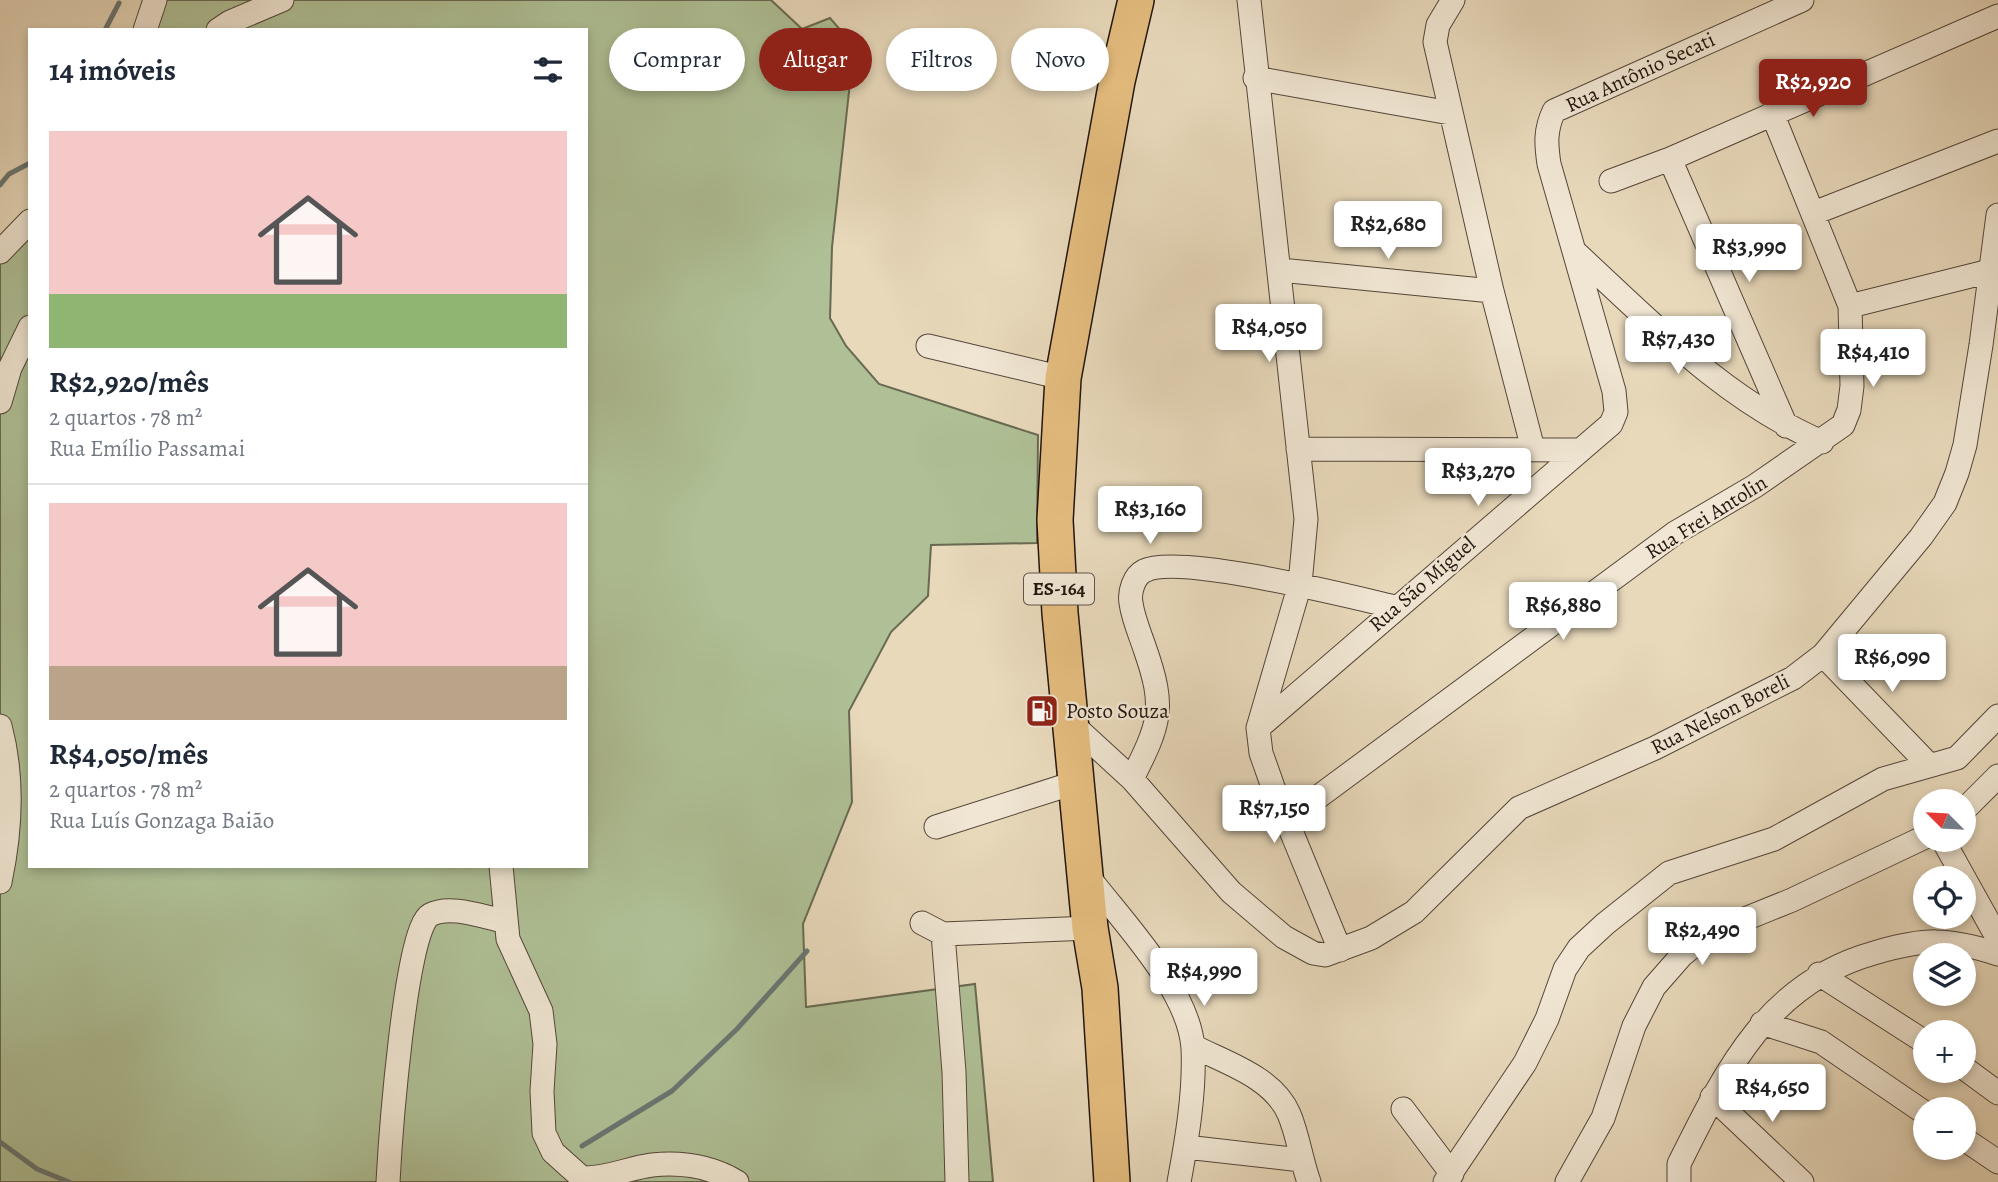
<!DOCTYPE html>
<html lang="pt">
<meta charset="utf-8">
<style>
:root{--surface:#fff;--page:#f2f2f3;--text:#1f2937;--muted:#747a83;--line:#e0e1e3;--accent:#8f2418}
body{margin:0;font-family:Alegreya,serif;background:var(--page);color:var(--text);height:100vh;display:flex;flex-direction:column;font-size:26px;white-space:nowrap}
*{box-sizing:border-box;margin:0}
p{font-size:23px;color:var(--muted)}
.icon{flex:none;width:38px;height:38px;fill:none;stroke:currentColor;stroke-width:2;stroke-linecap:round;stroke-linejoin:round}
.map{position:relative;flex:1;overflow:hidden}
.side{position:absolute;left:28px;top:28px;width:560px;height:840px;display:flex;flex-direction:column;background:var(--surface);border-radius:0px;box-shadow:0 4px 10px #0003}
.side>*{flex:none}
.hud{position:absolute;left:609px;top:28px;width:665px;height:63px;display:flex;gap:14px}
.needle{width:46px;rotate:294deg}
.buttons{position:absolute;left:1913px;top:789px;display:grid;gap:14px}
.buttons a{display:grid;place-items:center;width:63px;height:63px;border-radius:50%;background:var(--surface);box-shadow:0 4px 10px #0003;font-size:35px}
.price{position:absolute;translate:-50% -60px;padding:0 16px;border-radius:7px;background:#fff;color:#222;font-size:23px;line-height:46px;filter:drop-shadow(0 2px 4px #0008)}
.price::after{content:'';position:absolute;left:50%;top:42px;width:21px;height:16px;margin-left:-10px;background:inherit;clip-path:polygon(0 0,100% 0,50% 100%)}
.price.selected{background:var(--accent);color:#fff}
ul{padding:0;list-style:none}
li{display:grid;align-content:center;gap:14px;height:371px;padding:0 21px}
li+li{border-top:2px solid var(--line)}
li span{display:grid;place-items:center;height:217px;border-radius:0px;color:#555}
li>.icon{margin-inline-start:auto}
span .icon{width:126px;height:126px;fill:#fffc;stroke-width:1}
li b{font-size:30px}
h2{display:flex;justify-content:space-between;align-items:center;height:84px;padding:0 21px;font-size:30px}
.chip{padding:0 24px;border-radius:32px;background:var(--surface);box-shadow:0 4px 10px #0003;font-size:24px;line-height:63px}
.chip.selected{background:var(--accent);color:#fff}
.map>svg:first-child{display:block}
.green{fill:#afc096;stroke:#686a52;stroke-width:2}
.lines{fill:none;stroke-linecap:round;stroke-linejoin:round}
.stream{stroke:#697773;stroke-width:5}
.minor-casing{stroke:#544639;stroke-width:25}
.highway-casing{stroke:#22150e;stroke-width:38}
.minor{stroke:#f0e6d3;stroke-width:23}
.highway{stroke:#e4bc7e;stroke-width:35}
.labels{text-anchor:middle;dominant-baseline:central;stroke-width:5;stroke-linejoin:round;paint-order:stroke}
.shield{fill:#f0e6d3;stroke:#605449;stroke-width:2}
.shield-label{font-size:19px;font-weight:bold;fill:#22150e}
.street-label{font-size:21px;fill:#22150e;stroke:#f0e6d3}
.poi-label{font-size:21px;fill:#22150e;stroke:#f0e6d3;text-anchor:start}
</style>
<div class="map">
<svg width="1998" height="1182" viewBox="0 0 1998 1182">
<rect width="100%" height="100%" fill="#e8d9bb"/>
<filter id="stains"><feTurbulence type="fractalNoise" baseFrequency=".00286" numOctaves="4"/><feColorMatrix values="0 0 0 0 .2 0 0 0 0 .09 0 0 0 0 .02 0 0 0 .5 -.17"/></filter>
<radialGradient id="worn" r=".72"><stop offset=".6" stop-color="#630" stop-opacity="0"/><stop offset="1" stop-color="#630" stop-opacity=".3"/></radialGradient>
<path class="green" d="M 165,0 L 771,0 L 802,29 L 830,18 L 854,46 L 832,247 L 830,318 L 846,346 L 879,384 L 1038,435 L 1037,543 L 931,545 L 928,596 L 891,632 L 849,711 L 852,802 L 803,924 L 806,1007 L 975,984 L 993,1182 L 0,1182 L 0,260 L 30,225 L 30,866 L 586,866 L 586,30 L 153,30 Z"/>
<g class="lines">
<path class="stream" d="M 105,30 L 119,3
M 0,185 L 9,174 L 30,163
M 0,1142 L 37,1169 L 69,1182
M 582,1146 L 672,1091 L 737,1029 L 807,951"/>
<defs>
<path id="minor" d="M 1249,0 L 1306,519 L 1300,584 L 1258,728 L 1261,753 L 1273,787 L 1340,950
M 1453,0 L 1438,25 L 1435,42 L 1492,291 L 1533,449
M 145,30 L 155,0
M 218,30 L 230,22 L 282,0
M 1255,78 L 1450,113
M 1670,159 L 1786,426
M 1611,181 L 1670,159 L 1998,16
M 1814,213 L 1998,141
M 1574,251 C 1651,322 1724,400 1822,442
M 0,252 L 30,221
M 1280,270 L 1492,291
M 1850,306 L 1990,271
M 928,346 L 1063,378
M 0,402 L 10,368 L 30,327
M 1298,449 L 1580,450
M 1823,655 L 1929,765
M 1072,724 L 1132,779 L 1231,892 L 1284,937 L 1313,953 L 1325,955 L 1371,938 L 1414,912 L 1519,808 L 1655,748 L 1793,678 L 1823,655 L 1921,537 L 1945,503 L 1957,473 L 1965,445 L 1981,345 L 1998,215
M 0,726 C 14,778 11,830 0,882
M 1258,728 L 1611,424 L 1616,412 L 1614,391 L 1549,164 C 1546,144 1545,130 1554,111 L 1802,0
M 1132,779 C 1160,723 1166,709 1145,649 C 1140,634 1133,618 1131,603 C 1129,592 1134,576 1144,571 C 1178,553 1352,597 1395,607
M 1964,810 L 1998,776
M 1287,820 L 1675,533 L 1755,486 L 1843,425 L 1849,410 L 1852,386 L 1850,306 L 1772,113
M 936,827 L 1077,782
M 1943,840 L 1998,939
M 501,866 L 508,939 L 541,1011 L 545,1044 L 542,1091 L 544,1133 L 553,1152 L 582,1178 C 607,1179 628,1168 652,1165 C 682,1162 712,1167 737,1182
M 1087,875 C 1121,920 1189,989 1193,1048 C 1195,1092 1187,1139 1179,1182
M 922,923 L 943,934 L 1090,928
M 943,934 L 954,1072 L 957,1182
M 1819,974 L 1925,1042
M 1762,1023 L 1821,1042 L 1925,1113
M 1193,1046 C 1226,1063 1273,1077 1289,1114 C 1298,1135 1301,1160 1309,1182
M 1964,1068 L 1998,1093
M 1712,1097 L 1802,1182
M 1403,1109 L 1452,1174
M 1964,1139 L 1998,1162
M 1186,1147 L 1301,1160
M 388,1182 C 390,1144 405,929 430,915 C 450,904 483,917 504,921
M 1445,1182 L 1525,1063 L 1547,1019 L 1565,969 L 1579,948 L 1605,924 L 1669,873 L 1774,839 L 1883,779 L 1957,758 L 1998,716
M 1567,1182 L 1603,1118 L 1634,1026 L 1654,987 L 1682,955 L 1708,934 L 1792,900 L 1925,837
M 1679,1182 L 1679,1164 C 1725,1072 1767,983 1874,953 C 1925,938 1947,938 1998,954"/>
<path id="highway" d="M 1112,1182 L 1100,988 L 1090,928 L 1060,613 L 1055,520 L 1063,378 L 1117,81 L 1136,0"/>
</defs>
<use href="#minor" class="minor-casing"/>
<use href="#highway" class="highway-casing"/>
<use href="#minor" class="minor"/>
<use href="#highway" class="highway"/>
</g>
<defs>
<symbol id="fuel-square" viewBox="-11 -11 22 22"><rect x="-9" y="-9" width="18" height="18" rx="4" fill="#8f2418" stroke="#f0e6d3"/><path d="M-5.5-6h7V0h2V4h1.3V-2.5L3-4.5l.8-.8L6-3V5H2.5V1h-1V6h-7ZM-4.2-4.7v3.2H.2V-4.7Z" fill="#fff"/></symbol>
</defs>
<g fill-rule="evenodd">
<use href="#fuel-square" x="1023" y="692" width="38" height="38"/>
</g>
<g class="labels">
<rect class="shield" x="1024" y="573.5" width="70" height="31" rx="5"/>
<g class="shield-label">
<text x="1059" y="589">ES-164</text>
</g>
<g class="street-label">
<text transform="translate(1640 72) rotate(-25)">Rua Antônio Secati</text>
<text transform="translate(1706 517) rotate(-32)">Rua Frei Antolin</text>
<text transform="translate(1422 584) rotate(-41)">Rua São Miguel</text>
<text transform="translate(1720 714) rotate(-27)">Rua Nelson Boreli</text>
</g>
<g class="poi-label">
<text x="1066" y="711">Posto Souza</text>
</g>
</g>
<rect width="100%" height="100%" filter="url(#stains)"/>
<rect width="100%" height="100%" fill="url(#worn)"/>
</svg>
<div class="buttons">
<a><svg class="needle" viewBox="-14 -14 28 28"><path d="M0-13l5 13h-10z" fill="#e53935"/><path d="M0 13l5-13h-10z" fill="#747a83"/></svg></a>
<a><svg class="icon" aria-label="locate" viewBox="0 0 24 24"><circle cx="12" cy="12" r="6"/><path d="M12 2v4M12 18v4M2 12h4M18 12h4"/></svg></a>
<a><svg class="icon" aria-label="layers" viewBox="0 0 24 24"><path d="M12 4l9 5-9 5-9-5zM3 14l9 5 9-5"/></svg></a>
<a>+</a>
<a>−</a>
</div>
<b class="price selected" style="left:1813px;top:119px">R$2,920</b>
<b class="price" style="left:1388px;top:261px">R$2,680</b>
<b class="price" style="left:1749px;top:284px">R$3,990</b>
<b class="price" style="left:1269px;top:364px">R$4,050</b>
<b class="price" style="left:1678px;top:376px">R$7,430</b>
<b class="price" style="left:1873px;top:389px">R$4,410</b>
<b class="price" style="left:1478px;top:508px">R$3,270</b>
<b class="price" style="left:1150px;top:546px">R$3,160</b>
<b class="price" style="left:1563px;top:642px">R$6,880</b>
<b class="price" style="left:1892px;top:694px">R$6,090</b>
<b class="price" style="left:1274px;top:845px">R$7,150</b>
<b class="price" style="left:1702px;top:967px">R$2,490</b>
<b class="price" style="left:1204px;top:1008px">R$4,990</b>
<b class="price" style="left:1772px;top:1124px">R$4,650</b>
<div class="hud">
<a class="chip">Comprar</a>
<a class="chip selected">Alugar</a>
<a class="chip">Filtros</a>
<a class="chip">Novo</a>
</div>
<section class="side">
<h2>14 imóveis<svg class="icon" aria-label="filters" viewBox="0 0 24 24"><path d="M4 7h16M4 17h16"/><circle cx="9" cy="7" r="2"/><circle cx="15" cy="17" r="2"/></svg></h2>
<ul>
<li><span style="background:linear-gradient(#f6c9c9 75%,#8fb573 0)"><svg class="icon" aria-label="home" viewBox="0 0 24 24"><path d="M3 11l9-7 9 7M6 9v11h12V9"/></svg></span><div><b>R$2,920/mês</b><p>2 quartos · 78 m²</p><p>Rua Emílio Passamai</p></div></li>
<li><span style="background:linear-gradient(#f6c9c9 75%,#b9a48a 0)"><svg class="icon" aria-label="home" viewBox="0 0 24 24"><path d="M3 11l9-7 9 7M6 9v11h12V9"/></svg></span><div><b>R$4,050/mês</b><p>2 quartos · 78 m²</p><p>Rua Luís Gonzaga Baião</p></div></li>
</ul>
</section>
</div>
